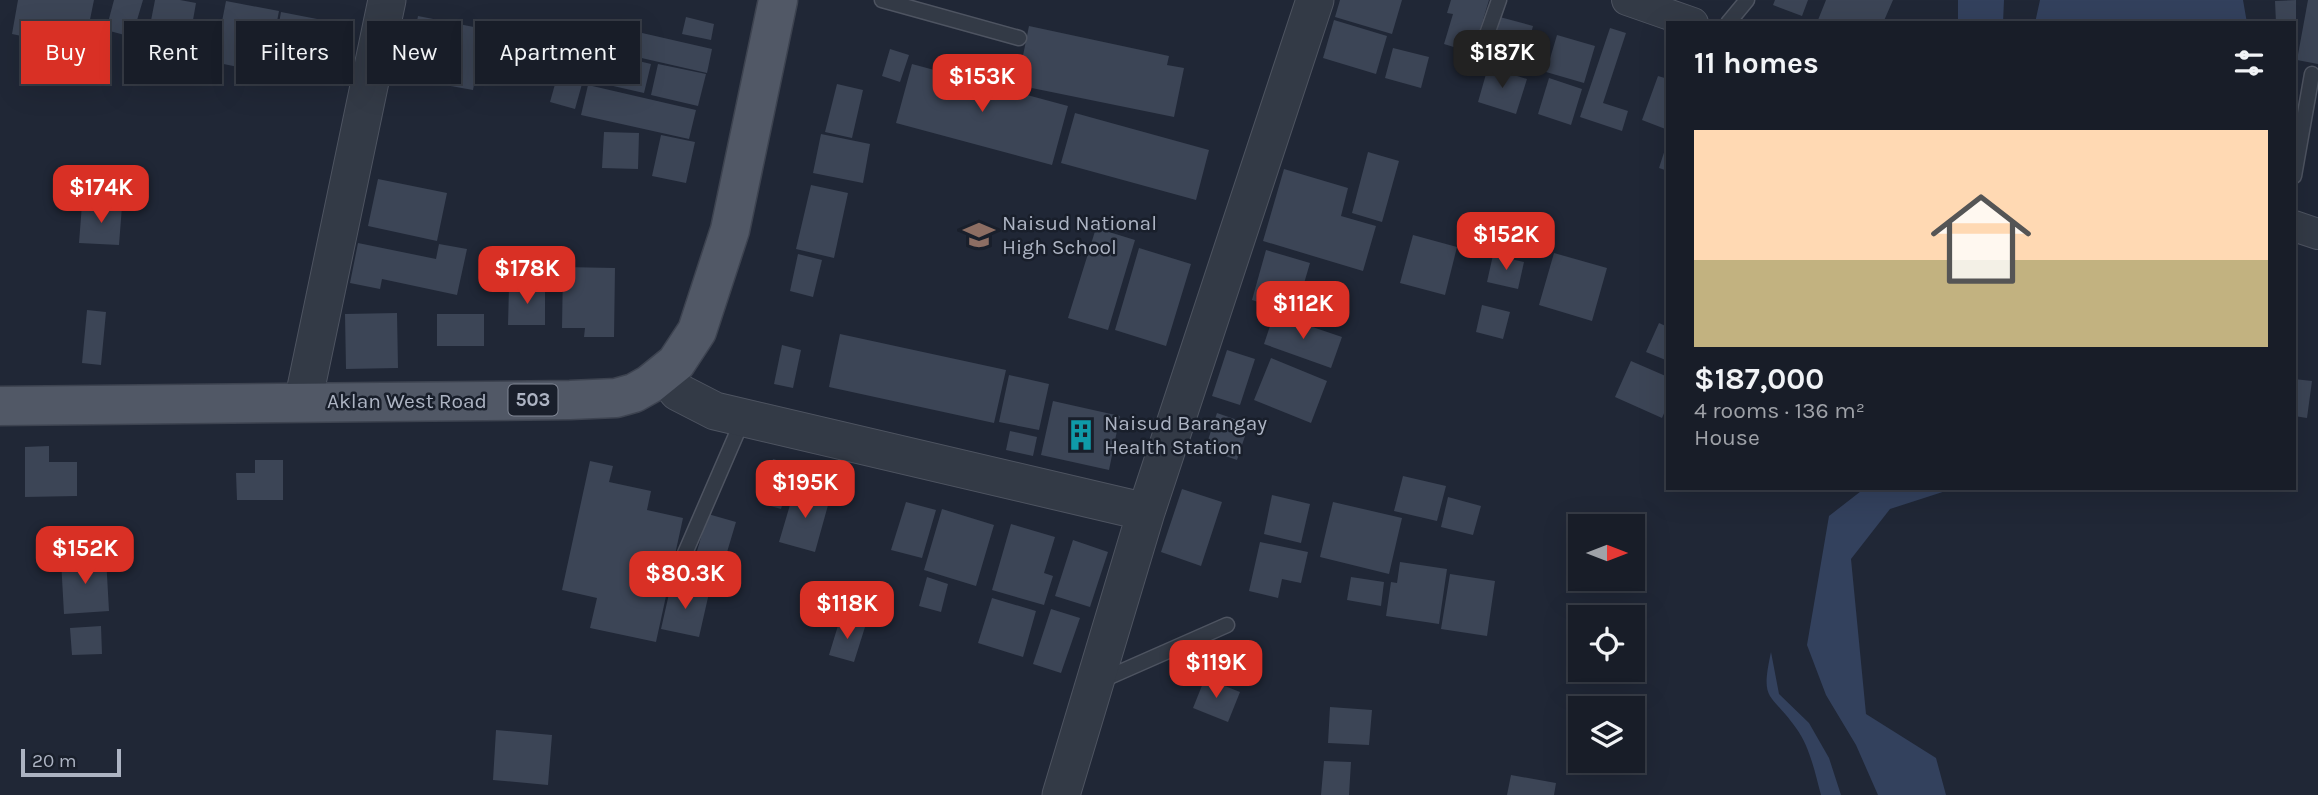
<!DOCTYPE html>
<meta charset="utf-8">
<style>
:root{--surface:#181d28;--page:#212630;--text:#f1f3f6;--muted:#9fa2a8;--line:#363b45;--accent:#d93025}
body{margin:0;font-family:Karla,sans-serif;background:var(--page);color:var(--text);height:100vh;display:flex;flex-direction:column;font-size:26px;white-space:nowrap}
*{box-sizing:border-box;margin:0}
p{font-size:23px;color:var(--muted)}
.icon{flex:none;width:38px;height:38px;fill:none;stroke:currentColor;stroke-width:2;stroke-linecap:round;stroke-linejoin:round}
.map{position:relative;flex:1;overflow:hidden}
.details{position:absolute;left:1666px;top:21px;width:630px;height:469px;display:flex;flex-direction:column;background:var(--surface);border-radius:0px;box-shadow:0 7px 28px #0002,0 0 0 2px var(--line)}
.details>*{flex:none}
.guide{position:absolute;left:21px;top:21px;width:665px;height:63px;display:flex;gap:14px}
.needle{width:46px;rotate:90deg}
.buttons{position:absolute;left:1568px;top:514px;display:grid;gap:14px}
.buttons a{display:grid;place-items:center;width:77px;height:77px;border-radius:0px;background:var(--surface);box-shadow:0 7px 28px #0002,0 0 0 2px var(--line);font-size:35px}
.scale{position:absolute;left:21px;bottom:18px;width:100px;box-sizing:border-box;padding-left:7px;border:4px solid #adb4c3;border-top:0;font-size:19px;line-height:24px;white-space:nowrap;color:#adb4c3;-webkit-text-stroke:5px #191f2b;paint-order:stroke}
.price{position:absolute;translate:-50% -60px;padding:0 16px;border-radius:14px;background:var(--accent);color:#fff;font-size:23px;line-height:46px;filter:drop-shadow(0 2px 4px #0008)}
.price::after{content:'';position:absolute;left:50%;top:42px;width:21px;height:16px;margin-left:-10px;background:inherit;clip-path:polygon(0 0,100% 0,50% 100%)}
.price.current{background:#222;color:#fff}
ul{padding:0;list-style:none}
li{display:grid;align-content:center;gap:14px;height:371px;padding:0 28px}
li span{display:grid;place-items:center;height:217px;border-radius:0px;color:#555}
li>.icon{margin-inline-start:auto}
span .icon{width:126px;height:126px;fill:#fffc;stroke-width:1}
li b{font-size:30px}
h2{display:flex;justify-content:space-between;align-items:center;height:84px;padding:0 28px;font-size:30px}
.tag{padding:0 24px;border-radius:0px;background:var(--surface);box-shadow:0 7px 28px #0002,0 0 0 2px var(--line);font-size:24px;line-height:63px}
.tag.current{background:var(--accent);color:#fff}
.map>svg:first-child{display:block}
.water{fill:#33415d}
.building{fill:#3c4556}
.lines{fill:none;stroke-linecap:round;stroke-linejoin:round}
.service-casing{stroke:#4e5461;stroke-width:17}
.minor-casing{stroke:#4e5461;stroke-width:32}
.tertiary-casing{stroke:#4e5461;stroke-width:39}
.primary-casing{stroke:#3d4350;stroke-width:41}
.service{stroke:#333a46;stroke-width:14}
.minor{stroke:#333a46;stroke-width:30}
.tertiary{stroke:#333a46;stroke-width:37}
.primary{stroke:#515866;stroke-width:38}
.labels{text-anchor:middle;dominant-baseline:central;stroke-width:5;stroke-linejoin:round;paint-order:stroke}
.shield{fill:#191f2b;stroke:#818795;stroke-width:2}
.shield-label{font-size:19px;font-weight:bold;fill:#adb4c3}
.poi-label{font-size:21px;fill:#adb4c3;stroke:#191f2b;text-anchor:start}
.street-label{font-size:21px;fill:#adb4c3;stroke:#191f2b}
</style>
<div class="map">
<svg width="2318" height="795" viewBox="0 0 2318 795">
<rect width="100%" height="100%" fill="#202736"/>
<path class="water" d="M 1958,0 L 2004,0 L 2003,23 L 1958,23 Z
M 2040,0 L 2243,0 L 2247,23 L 2035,23 Z
M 1865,488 L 1955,488 L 1890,509 L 1851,559 L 1866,714 L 1936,758 L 1946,795 L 1878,795 L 1856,745 L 1826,695 L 1807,645 L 1829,516 Z
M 1771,652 L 1779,694 L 1809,723 L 1829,758 L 1841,795 L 1821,795 C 1815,773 1810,747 1796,728 C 1770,691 1760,703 1771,652 Z"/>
<path class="building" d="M 18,0 L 94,0 L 84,49 L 12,34 Z
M 114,0 L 143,0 L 132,37 L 106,30 Z
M 155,0 L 180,0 L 196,3 L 187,54 L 146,46 Z
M 1340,0 L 1402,0 L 1392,34 L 1335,17 Z
M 1451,0 L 1489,0 L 1473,53 L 1444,44 L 1453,14 L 1447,13 Z
M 1775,0 L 1808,0 L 1802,16 L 1773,5 Z
M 1826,0 L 1893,0 L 1883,23 L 1824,23 L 1818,20 Z
M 2296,0 L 2296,23 L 2276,23 L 2275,1 Z
M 2308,0 L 2318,0 L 2318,64 L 2297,60 Z
M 226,1 L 279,11 L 267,73 L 214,62 Z
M 281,12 L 343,24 L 332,79 L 271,67 Z
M 418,16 L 484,29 L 473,90 L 406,78 Z
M 1496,16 L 1533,26 L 1522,69 L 1485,59 Z
M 686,17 L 714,24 L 711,40 L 682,34 Z
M 581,19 L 712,49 L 707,73 L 576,43 Z
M 1334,20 L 1387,36 L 1376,74 L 1323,58 Z
M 1029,26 L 1169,56 L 1167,65 L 1184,68 L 1174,117 L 1017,85 Z
M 1610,28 L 1626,33 L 1603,103 L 1628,111 L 1622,131 L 1580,117 Z
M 1557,35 L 1595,46 L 1584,83 L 1546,72 Z
M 585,48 L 651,64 L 644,93 L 578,78 Z
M 1393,48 L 1429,57 L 1421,88 L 1385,78 Z
M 890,49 L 909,55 L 900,82 L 882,76 Z
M 658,64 L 706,74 L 698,106 L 651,95 Z
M 912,64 L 1068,106 L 1052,165 L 896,123 Z
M 1488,67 L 1527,79 L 1516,114 L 1478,102 Z
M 1658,76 L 1668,79 L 1668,130 L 1642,120 Z
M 557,77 L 582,84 L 575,109 L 550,102 Z
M 1549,78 L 1582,89 L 1571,125 L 1538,114 Z
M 837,84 L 863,90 L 852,138 L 825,132 Z
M 588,85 L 696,110 L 689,139 L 581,115 Z
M 1075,113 L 1209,150 L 1196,200 L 1061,163 Z
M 604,132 L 639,133 L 638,169 L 602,168 Z
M 821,134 L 870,144 L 863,183 L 813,173 Z
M 661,135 L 695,142 L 686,183 L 652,176 Z
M 1668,140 L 1668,171 L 1659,168 Z
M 1368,152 L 1399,161 L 1382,222 L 1352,213 Z
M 1284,169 L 1348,188 L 1341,216 L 1376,226 L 1363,271 L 1263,241 Z
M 378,179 L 447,193 L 437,241 L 368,226 Z
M 811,185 L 848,193 L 834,258 L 796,249 Z
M 82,204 L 122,206 L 119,245 L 79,243 Z
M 1096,228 L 1135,240 L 1108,330 L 1068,318 Z
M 1413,235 L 1457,247 L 1445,295 L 1400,283 Z
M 358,243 L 436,259 L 439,244 L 467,249 L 457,295 L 382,279 L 380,289 L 350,283 Z
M 1139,248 L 1191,264 L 1166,346 L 1115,330 Z
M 1266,250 L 1310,263 L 1295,314 L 1252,300 Z
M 1554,253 L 1607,268 L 1592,321 L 1539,305 Z
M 798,254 L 822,260 L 813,297 L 790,291 Z
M 1493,255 L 1524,262 L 1518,289 L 1487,282 Z
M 563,267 L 615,268 L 614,337 L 584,337 L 585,328 L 562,328 Z
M 509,287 L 545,288 L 545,325 L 508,325 Z
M 1482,305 L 1510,312 L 1503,339 L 1476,332 Z
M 87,310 L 106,312 L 101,365 L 82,363 Z
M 397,313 L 398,368 L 346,369 L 345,314 Z
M 437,314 L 484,314 L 484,346 L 437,346 Z
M 1274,314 L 1342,337 L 1331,368 L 1264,344 Z
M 1659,323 L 1668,327 L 1668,361 L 1646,352 Z
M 840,334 L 1006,370 L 994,423 L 829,387 Z
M 782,345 L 801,350 L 793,388 L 774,384 Z
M 1227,350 L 1255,359 L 1240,405 L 1212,396 Z
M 1271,358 L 1327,381 L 1311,423 L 1254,400 Z
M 1631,361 L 1668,377 L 1668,404 L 1662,418 L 1615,397 Z
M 1009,375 L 1049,384 L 1039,430 L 999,422 Z
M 2294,379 L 2312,381 L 2307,418 L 2294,416 Z
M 1053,401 L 1120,416 L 1109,470 L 1041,455 Z
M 1217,413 L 1249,424 L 1237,460 L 1205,449 Z
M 1010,431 L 1037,437 L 1033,456 L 1006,450 Z
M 49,446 L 49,462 L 77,462 L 77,496 L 25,497 L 25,447 Z
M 773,459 L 794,465 L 781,509 L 760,503 Z
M 255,460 L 283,460 L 283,500 L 237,500 L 236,473 L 255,473 Z
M 590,461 L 613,466 L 609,482 L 651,491 L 647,510 L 683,518 L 656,642 L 590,628 L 597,598 L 562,590 Z
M 1403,476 L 1446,486 L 1437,521 L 1394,511 Z
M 795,488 L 830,498 L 815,552 L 779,542 Z
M 1182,489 L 1222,502 L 1201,566 L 1161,552 Z
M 1272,495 L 1310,504 L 1301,543 L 1264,534 Z
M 1448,497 L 1481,506 L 1473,535 L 1441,527 Z
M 906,502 L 936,510 L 922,558 L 891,550 Z
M 1333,502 L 1402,518 L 1389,574 L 1320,557 Z
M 942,509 L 994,525 L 976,586 L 924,570 Z
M 708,514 L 736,522 L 719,579 L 691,571 Z
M 1011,524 L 1055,537 L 1044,573 L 1053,576 L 1044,605 L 992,590 Z
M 1073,540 L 1108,552 L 1090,607 L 1055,596 Z
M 1260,542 L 1308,552 L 1301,583 L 1282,579 L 1278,598 L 1249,591 Z
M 106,557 L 109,611 L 64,614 L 61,560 Z
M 1400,562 L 1447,569 L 1439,624 L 1386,616 L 1391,582 L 1397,583 Z
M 1450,574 L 1495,581 L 1487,636 L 1441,629 Z
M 927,577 L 948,584 L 941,612 L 919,606 Z
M 1351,577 L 1384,582 L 1381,606 L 1347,600 Z
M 671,585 L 709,593 L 699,637 L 661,629 Z
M 992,598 L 1036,611 L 1023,657 L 978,643 Z
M 1051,609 L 1080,618 L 1061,673 L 1033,664 Z
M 840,619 L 865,627 L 854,662 L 829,655 Z
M 101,626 L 102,654 L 72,655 L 70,628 Z
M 1205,678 L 1240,692 L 1228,722 L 1193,708 Z
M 1330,707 L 1372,710 L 1369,745 L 1328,743 Z
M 496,730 L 552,735 L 548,785 L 493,780 Z
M 1324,761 L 1351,762 L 1349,795 L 1321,795 Z
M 1511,775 L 1556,783 L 1554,795 L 1507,795 Z"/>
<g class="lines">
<defs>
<path id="service" d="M 882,0 L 1019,38
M 1728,23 L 1747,0
M 1480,54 L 1499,0
M 2294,176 L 2312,74
M 673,581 L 743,419
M 1100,681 L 1227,625"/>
<path id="minor" d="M 1627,0 L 1693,23
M 2294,226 L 2318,234"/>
<path id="tertiary" d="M 663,373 L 678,392 L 715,411 L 1146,512 L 1061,795
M 303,402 L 387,0
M 1146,512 L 1315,0"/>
<path id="primary" d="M 0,406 L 570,400 L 616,398 L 634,393 L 650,384 L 676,363 L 697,331 L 730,230 L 778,0"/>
</defs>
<use href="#service" class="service-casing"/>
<use href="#minor" class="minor-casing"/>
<use href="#tertiary" class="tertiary-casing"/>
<use href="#primary" class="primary-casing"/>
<use href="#service" class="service"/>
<use href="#minor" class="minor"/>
<use href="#tertiary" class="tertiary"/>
<use href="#primary" class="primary"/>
</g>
<defs>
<symbol id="school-bare" viewBox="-9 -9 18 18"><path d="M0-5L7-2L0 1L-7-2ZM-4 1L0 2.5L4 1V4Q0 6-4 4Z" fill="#8d6e63" stroke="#191f2b" stroke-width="2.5" paint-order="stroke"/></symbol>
<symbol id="building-bare" viewBox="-9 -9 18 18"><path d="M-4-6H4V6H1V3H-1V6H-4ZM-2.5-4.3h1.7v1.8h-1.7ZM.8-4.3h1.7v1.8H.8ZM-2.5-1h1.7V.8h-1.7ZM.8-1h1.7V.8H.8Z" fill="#0f9aa8" stroke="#191f2b" stroke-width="2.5" paint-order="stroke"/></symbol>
</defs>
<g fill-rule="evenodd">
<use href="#school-bare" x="957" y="213" width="44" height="44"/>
<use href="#building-bare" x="1059" y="413" width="44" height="44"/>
</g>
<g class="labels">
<rect class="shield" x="508.5" y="384.5" width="49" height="31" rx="5"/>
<g class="shield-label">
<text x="533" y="400">503</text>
</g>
<g class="poi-label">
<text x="1002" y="223">Naisud National<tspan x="1002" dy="24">High School</tspan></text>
<text x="1104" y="423">Naisud Barangay<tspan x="1104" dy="24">Health Station</tspan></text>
</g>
<g class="street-label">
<text x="407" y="401">Aklan West Road</text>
</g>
</g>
</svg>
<div class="buttons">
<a><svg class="needle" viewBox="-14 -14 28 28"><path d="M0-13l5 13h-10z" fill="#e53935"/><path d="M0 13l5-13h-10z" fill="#9fa2a8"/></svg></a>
<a><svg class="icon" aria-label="locate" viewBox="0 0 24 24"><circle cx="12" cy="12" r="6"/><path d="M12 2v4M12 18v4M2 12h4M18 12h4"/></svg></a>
<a><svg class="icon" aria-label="layers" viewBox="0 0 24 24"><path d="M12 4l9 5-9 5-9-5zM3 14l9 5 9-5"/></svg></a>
</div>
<div class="scale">20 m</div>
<b class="price current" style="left:1502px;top:90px">$187K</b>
<b class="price" style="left:982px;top:114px">$153K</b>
<b class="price" style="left:101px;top:225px">$174K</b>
<b class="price" style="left:1506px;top:272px">$152K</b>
<b class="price" style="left:527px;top:306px">$178K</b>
<b class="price" style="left:1303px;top:341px">$112K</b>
<b class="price" style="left:805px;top:520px">$195K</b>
<b class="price" style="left:85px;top:586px">$152K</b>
<b class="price" style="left:685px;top:611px">$80.3K</b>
<b class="price" style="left:847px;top:641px">$118K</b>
<b class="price" style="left:1216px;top:700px">$119K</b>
<div class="guide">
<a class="tag current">Buy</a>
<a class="tag">Rent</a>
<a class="tag">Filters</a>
<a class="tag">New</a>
<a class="tag">Apartment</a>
</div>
<section class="details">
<h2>11 homes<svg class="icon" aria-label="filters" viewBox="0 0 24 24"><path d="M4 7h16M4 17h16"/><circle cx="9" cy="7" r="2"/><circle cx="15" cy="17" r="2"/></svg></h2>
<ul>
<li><span style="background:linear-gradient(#ffd9b3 60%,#c2b280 0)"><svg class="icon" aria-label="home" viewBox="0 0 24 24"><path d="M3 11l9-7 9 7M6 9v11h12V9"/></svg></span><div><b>$187,000</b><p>4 rooms · 136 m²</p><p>House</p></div></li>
</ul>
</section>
</div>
